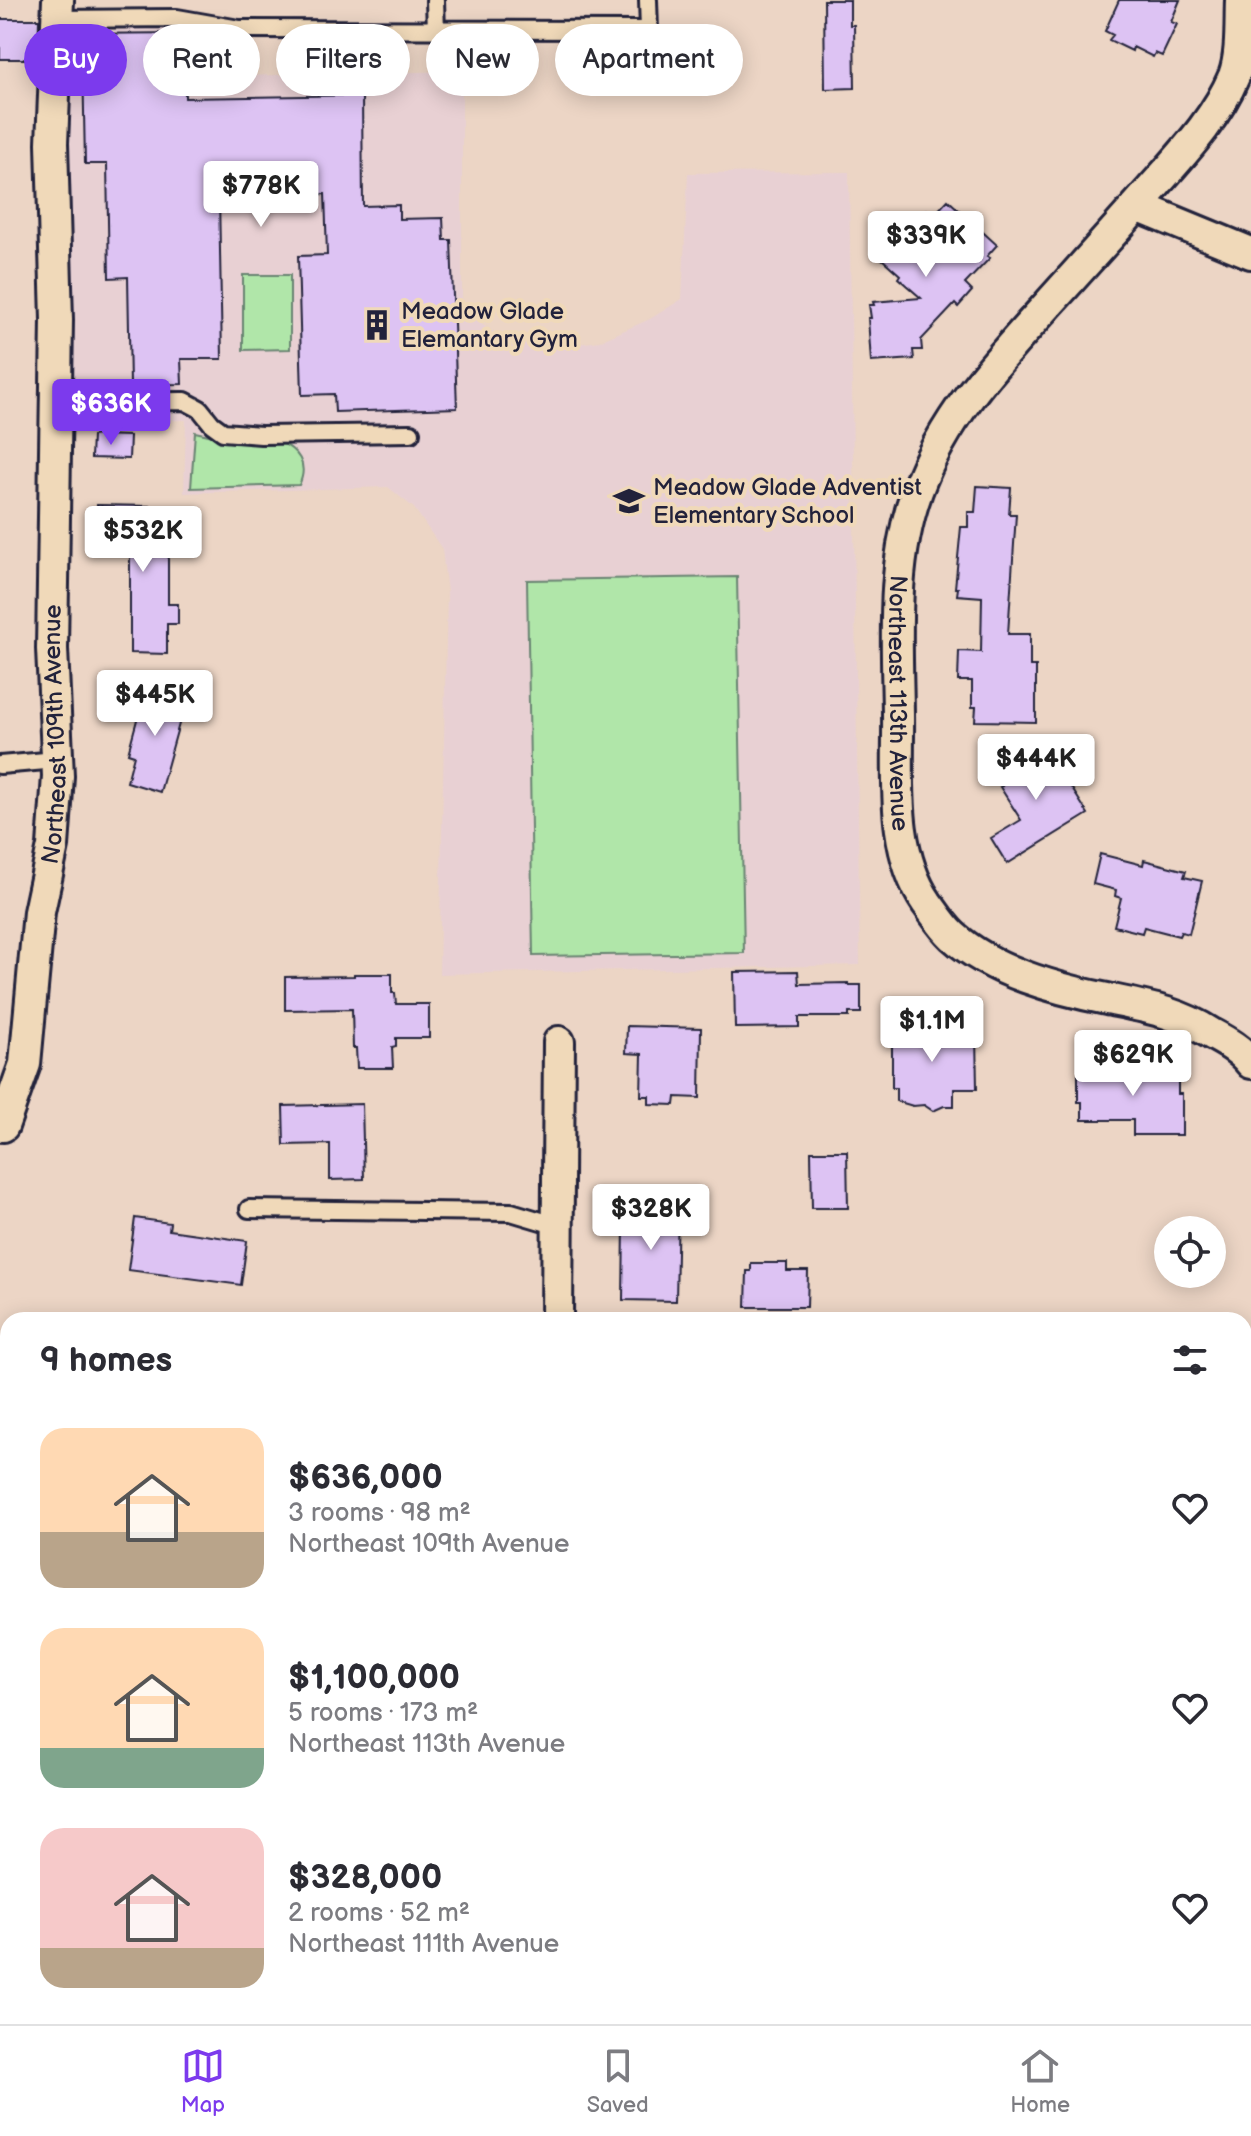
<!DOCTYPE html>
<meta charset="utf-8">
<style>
:root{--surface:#fff;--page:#f7f7f7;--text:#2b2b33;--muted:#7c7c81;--line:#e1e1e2;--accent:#7c3aed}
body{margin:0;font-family:"Balsamiq Sans",sans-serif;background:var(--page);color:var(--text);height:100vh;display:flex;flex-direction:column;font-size:30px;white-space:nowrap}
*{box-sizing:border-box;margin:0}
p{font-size:26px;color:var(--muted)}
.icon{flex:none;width:44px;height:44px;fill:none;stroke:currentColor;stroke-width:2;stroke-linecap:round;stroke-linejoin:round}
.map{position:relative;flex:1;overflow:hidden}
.drawer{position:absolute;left:0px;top:1312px;width:1252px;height:712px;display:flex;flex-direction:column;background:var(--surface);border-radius:24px 24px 0 0;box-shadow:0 4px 20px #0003}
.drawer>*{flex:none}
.banner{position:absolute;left:24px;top:24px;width:800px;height:72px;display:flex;gap:16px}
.fabs{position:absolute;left:1154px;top:1216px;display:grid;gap:16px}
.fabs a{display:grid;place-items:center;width:72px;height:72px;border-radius:50%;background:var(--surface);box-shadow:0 4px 20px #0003;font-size:40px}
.price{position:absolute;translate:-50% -68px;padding:0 18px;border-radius:8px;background:#fff;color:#222;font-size:26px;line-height:52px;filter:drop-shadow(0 2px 4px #0008)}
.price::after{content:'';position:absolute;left:50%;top:48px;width:24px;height:18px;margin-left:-12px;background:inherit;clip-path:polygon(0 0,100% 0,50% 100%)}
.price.current{background:var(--accent);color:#fff}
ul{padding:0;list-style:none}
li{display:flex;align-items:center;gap:24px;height:200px;padding:0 40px}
li span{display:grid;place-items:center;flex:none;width:224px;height:160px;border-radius:24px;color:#555}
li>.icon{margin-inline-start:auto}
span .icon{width:96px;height:96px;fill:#fffc;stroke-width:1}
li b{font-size:34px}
h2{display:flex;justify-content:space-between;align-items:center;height:96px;padding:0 40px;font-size:34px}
.tag{padding:0 28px;border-radius:36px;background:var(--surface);box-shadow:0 4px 20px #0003;font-size:28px;line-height:72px}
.tag.current{background:var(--accent);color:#fff}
.tab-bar{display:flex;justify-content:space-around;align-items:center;height:112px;border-top:2px solid var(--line);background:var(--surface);font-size:22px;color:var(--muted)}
.tab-bar a{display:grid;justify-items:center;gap:4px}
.tab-bar .current{color:var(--accent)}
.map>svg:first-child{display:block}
.built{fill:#e8d0d3}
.green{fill:#b0e6a9;stroke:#698472;stroke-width:2}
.building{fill:#ddc3f3;stroke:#22223b;stroke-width:2}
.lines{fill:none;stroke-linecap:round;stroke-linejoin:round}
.service-casing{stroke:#22223b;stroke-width:22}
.minor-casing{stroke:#22223b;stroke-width:36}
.service{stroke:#f0d9b9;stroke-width:16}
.minor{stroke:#f0d9b9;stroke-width:30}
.labels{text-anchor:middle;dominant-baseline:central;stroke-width:8;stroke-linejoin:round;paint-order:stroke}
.poi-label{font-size:24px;fill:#22223b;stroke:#f0d9b9;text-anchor:start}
.street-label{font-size:24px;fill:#22223b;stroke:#f0d9b9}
</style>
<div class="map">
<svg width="1251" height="2024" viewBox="0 0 1251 2024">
<rect width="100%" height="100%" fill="#ecd5c5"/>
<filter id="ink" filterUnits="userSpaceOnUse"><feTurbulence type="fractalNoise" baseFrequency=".0125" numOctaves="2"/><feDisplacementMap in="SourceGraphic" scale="16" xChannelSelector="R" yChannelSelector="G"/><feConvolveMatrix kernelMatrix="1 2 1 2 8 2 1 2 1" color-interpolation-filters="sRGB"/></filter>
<g filter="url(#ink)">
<path class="built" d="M 189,27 L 192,77 L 462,71 L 462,310 L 494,333 L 526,341 L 563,346 L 600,341 L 650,319 L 682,299 L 688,173 L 849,172 L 860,965 L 439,974 L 447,593 L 442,549 L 414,508 L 388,487 L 184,493 L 186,420 L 66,423 L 70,32 Z"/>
<path class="green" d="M 243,275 L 290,275 L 290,349 L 243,350 Z
M 195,432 L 222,438 L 278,441 C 298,450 309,464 299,485 L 191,488 Z
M 737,577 L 744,953 L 533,956 L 527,580 Z"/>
<path class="building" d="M 824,0 L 850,0 L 850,25 L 854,25 L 855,88 L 825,89 Z
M 1119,0 L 1180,0 L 1171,22 L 1177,24 L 1162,56 L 1155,53 L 1153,57 L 1133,47 L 1132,51 L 1109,40 L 1113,35 L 1105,31 Z
M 0,19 L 39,19 L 38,59 L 0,59 Z
M 185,33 L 185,98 L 362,95 L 363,206 L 399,205 L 399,219 L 443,218 L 444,240 L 451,240 L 457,408 L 335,412 L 334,394 L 302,395 L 298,256 L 327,255 L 325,194 L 219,196 L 222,359 L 181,359 L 182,384 L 130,385 L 128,277 L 109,278 L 107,164 L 85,164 L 83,59 L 74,59 L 75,34 Z
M 948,200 L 997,245 L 987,256 L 990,258 L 965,284 L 972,291 L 958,307 L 955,304 L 921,340 L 922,350 L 913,350 L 914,359 L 871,362 L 868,318 L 871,318 L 869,305 L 874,305 L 873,302 L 921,298 L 898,278 L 900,275 L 873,251 L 898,225 L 907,233 L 927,210 L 933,216 Z
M 99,435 L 130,436 L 129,459 L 91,458 L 92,436 Z
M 977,486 L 1011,488 L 1009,514 L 1016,514 L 1008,634 L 1030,634 L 1030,666 L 1036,666 L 1036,722 L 975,721 L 976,707 L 972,707 L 972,681 L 958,681 L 959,651 L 981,652 L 982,597 L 957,595 L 958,588 L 955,588 L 961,527 L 968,527 L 968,512 L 975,512 Z
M 97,505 L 150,506 L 150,534 L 171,534 L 171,556 L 168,556 L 168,604 L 178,604 L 178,624 L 167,624 L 167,654 L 130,653 L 130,556 L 123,556 L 123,540 L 97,539 Z
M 152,685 L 187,695 L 160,792 L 127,782 L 134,755 L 128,753 L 138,716 L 143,717 Z
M 1044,743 L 1048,750 L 1059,752 L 1055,762 L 1088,814 L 1007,864 L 991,838 L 1021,820 L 1000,787 L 1002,786 L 995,774 Z
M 1100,854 L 1143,865 L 1144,860 L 1186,871 L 1184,877 L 1202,881 L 1189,934 L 1181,932 L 1179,936 L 1144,927 L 1142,933 L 1114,926 L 1121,898 L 1115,896 L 1116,890 L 1093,884 Z
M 798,971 L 799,984 L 848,983 L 848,985 L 861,985 L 861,1013 L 849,1013 L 849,1017 L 799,1017 L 799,1027 L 735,1028 L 734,972 Z
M 354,974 L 392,974 L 392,993 L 395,993 L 396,1004 L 429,1004 L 429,1038 L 396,1038 L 396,1046 L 392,1047 L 393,1068 L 357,1068 L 356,1048 L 353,1048 L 352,1009 L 285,1010 L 285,977 L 354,976 Z
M 892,1022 L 919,1022 L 919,1025 L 933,1024 L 933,1030 L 968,1029 L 968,1035 L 976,1035 L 977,1089 L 954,1089 L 954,1106 L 944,1106 L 933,1111 L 924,1105 L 913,1106 L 896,1101 L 896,1088 L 892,1088 Z
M 627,1026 L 701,1028 L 700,1098 L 676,1097 L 675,1105 L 649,1104 L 649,1096 L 641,1096 L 642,1054 L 626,1053 Z
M 1139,1064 L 1139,1067 L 1157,1067 L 1157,1069 L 1163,1069 L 1163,1072 L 1178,1072 L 1178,1094 L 1182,1094 L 1182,1135 L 1133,1135 L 1133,1120 L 1082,1120 L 1082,1102 L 1078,1102 L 1078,1075 L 1083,1075 L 1083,1069 L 1094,1069 L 1094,1065 Z
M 362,1104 L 364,1179 L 330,1180 L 330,1144 L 284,1145 L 283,1106 Z
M 811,1151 L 847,1151 L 848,1208 L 812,1208 Z
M 631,1200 L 667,1200 L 667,1204 L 678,1204 L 676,1301 L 623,1300 L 624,1223 L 630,1223 Z
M 135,1218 L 170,1223 L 169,1230 L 247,1241 L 241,1285 L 128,1270 Z
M 751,1263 L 787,1263 L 787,1271 L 808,1271 L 807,1307 L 746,1307 L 747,1271 L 751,1271 Z"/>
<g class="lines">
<defs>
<path id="service" d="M 435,0 L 436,31
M 57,19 L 177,18 L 239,29 L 649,30 L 648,0
M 56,402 L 185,401 L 200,409 L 212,424 L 223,432 L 261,435 L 411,433
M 0,765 L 57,760
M 249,1209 L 511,1212 L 558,1226"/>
<g id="minor">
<path id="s1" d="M 1241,0 C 1240,24 1242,54 1234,76 C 1217,117 1185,151 1156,184 C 1119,226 1082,267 1044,309 C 994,364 943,419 917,491 C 891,563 897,638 898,713 C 899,775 890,849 927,903 C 935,914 943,927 953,936 C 993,972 1056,989 1107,999 C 1146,1007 1178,1012 1212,1034 C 1227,1042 1241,1050 1251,1063"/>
<path d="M 1137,206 L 1251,253"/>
<path id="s2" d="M 3,1126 L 25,1064 L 39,912 L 53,846 L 58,776 L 52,649 L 57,320 L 52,143 L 58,0"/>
<path d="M 557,1320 L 559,1042"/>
<path d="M 1244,1521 L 1251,1502"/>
<path d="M 0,1727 L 8,1727"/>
<path d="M 86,2016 L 86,2024"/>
<path d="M 1204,2016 L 1234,2024"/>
</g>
</defs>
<use href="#service" class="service-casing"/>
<use href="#minor" class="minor-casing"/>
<use href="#service" class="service"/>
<use href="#minor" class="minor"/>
</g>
</g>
<defs>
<symbol id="building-bare" viewBox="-9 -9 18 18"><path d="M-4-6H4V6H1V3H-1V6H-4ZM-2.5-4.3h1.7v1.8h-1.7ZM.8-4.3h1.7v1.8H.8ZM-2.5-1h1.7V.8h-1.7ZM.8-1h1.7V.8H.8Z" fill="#22223b" stroke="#f0d9b9" stroke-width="2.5" paint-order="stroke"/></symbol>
<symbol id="school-bare" viewBox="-9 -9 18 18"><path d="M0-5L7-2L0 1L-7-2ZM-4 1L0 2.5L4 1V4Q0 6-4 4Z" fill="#22223b" stroke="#f0d9b9" stroke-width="2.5" paint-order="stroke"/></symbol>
</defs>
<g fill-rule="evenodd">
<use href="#building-bare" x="355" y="303" width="44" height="44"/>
<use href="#school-bare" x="607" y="479" width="44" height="44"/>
</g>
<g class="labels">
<g class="poi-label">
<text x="401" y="311">Meadow Glade<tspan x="401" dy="28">Elemantary Gym</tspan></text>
<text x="653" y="487">Meadow Glade Adventist<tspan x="653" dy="28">Elementary School</tspan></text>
</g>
<g class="street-label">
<text stroke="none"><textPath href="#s1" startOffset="816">Northeast 113th Avenue</textPath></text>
<text stroke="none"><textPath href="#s2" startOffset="398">Northeast 109th Avenue</textPath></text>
</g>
</g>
</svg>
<div class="fabs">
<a><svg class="icon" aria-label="locate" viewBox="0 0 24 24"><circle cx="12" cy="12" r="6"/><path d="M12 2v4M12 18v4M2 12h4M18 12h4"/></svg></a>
</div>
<b class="price" style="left:261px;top:229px">$778K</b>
<b class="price" style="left:926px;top:279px">$339K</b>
<b class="price current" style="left:111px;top:447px">$636K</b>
<b class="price" style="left:143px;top:574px">$532K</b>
<b class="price" style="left:155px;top:738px">$445K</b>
<b class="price" style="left:1036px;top:802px">$444K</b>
<b class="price" style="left:932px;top:1064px">$1.1M</b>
<b class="price" style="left:1133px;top:1098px">$629K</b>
<b class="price" style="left:651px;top:1252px">$328K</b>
<div class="banner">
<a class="tag current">Buy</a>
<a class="tag">Rent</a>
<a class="tag">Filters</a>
<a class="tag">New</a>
<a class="tag">Apartment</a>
</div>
<section class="drawer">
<h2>9 homes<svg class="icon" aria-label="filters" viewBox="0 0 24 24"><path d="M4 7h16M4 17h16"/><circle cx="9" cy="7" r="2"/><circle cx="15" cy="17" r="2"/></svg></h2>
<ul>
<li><span style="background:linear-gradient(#ffd9b3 65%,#b9a48a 0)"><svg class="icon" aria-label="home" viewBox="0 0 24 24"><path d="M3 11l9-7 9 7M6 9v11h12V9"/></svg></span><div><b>$636,000</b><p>3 rooms · 98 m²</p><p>Northeast 109th Avenue</p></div><svg class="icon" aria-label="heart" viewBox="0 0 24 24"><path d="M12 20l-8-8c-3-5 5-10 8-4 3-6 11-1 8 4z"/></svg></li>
<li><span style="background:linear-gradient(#ffd9b3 75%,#7fa58c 0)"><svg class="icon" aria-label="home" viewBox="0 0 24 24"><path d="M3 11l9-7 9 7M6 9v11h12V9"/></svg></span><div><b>$1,100,000</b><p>5 rooms · 173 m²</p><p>Northeast 113th Avenue</p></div><svg class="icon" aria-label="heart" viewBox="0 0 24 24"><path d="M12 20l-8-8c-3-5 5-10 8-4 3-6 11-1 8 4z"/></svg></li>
<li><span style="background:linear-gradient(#f6c9c9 75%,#b9a48a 0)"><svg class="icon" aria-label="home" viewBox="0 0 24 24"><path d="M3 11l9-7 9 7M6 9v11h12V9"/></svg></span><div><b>$328,000</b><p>2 rooms · 52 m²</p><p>Northeast 111th Avenue</p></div><svg class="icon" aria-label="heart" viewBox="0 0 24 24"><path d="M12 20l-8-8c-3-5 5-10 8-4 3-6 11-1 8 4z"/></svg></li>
</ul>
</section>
</div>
<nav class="tab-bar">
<a class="current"><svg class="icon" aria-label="map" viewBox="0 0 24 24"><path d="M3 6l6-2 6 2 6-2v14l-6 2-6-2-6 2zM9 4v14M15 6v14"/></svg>Map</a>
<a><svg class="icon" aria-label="saved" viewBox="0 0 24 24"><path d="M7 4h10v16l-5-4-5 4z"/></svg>Saved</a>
<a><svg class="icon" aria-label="home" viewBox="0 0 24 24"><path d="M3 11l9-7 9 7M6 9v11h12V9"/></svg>Home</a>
</nav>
